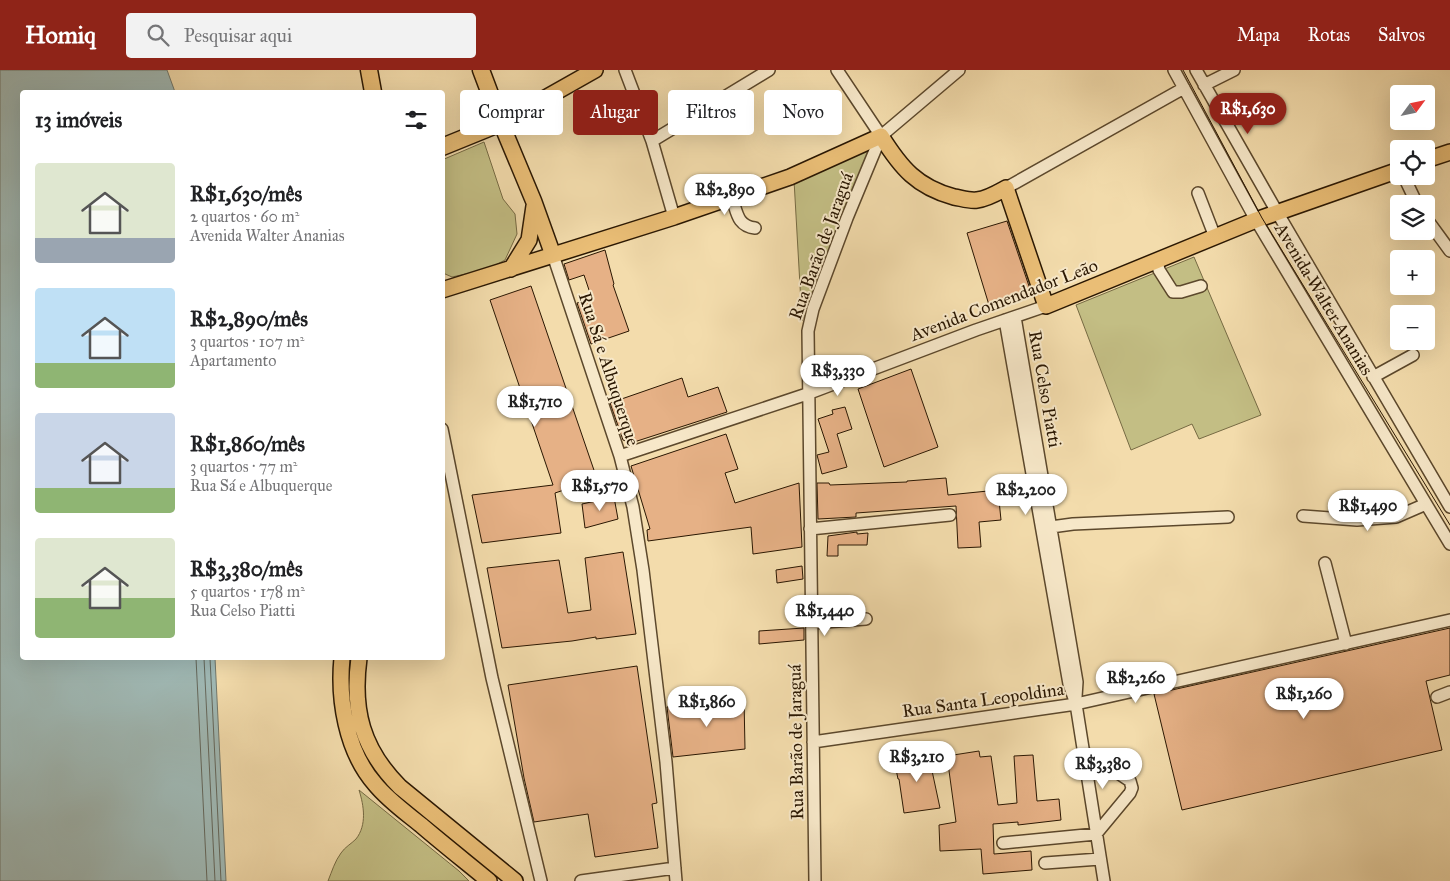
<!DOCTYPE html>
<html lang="pt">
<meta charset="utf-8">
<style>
:root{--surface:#fff;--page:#f2f2f2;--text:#202124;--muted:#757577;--accent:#8f2418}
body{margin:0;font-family:"IM FELL Great Primer",serif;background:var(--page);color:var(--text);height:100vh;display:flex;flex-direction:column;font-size:19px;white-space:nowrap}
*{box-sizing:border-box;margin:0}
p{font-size:16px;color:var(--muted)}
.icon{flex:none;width:28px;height:28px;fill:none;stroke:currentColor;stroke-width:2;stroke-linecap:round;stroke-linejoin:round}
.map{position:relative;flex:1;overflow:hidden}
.panel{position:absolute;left:20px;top:20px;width:425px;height:570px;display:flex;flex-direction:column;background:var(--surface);border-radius:5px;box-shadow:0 5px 20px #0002}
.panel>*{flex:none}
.top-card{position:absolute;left:460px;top:20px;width:475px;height:45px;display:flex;gap:10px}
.needle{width:32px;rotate:57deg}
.fabs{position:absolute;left:1390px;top:15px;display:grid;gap:10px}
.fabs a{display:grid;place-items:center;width:45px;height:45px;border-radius:5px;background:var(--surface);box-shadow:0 5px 20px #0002;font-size:25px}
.price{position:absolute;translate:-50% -42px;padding:0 11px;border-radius:18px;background:#fff;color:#222;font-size:16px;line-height:32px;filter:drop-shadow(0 1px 2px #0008)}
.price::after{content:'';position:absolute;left:50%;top:30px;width:15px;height:11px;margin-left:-8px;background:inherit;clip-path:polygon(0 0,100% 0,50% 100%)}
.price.active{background:var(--accent);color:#fff}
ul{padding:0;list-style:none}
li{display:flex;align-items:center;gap:15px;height:125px;padding:0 15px}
li span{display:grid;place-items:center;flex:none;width:140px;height:100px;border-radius:5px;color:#555}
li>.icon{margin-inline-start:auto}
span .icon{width:60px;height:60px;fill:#fffc;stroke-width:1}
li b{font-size:21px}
h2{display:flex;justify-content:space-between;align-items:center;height:60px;padding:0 15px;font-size:21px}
.chip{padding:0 18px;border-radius:5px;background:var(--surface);box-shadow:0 5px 20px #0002;font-size:18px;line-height:45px}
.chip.active{background:var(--accent);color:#fff}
header{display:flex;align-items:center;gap:30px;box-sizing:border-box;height:70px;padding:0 25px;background:var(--accent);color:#fff}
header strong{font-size:24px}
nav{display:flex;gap:28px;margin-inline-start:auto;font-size:18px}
.search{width:350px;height:45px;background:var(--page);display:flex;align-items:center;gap:12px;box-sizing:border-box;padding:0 18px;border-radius:5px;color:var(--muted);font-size:19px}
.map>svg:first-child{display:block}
.green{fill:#c3be84;stroke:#766a43}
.water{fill:#a0b9b5;stroke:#71786d}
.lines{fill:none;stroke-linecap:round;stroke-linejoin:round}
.shore{stroke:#65685c;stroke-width:1}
.building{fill:#e6b186;stroke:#2a1702}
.minor-casing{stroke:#5c482c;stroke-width:14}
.major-casing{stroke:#2a1702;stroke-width:18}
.highway-casing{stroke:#2a1702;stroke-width:19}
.minor{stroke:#f7e8c9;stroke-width:11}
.major{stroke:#eabe76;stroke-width:15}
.highway{stroke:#eabe76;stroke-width:16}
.tram{stroke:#2a1702;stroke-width:1}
.labels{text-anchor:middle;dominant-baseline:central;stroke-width:4;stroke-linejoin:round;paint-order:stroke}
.street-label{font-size:18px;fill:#2a1702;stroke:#f7e8c9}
</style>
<header>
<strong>Homiq</strong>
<div class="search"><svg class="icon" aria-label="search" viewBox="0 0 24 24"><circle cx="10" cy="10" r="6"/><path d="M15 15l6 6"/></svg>Pesquisar aqui</div>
<nav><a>Mapa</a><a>Rotas</a><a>Salvos</a></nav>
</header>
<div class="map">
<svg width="1450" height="811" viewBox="0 0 1450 811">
<rect width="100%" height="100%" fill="#f3dcac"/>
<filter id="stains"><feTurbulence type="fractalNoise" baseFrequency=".004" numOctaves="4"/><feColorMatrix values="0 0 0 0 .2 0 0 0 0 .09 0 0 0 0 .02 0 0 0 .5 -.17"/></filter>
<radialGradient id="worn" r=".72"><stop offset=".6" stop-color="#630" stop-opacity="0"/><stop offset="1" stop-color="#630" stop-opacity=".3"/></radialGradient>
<path class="green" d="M 484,72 L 503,129 L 515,144 L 517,164 L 505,190 L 488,199 L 452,207 L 443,203 L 442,90 Z
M 870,79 L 802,251 L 794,110 Z
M 1194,187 L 1261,345 L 1199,369 L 1192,354 L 1131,380 L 1076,235 Z
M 359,720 L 459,801 L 469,811 L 328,811 C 332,801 335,791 341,783 C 345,777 351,774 356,769 C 367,755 364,736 359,720 Z"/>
<path class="water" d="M 0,0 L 167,0 L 175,22 L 22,22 L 22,588 L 215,588 L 226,811 L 0,811 Z"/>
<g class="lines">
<path class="shore" d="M 196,588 L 207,811
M 204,588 L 215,811
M 210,588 L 221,811"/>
</g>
<path class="building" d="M 1007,151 L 1031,222 L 989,235 L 967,163 Z
M 605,180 L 614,214 L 613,215 L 629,261 L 591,274 L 577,233 L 592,229 L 584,205 L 569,210 L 564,194 Z
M 531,216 L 597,409 L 555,423 L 561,463 L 482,473 L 472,425 L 553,415 L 490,230 Z
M 911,299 L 938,377 L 884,397 L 858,319 Z
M 682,308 L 688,327 L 718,317 L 727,342 L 631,373 L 623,370 L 610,333 Z
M 845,337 L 852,359 L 837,364 L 847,397 L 822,404 L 817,385 L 829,382 L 818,349 L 833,344 L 832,340 Z
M 726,364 L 738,399 L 725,403 L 735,433 L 799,413 L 802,477 L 753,484 L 751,457 L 648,471 L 647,460 L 650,459 L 631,396 Z
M 946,408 L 948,425 L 998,420 L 1001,450 L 979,452 L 981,477 L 958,478 L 956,436 L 856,443 L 856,447 L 818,449 L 817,413 L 829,413 L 830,415 L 907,412 L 907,411 Z
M 614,427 L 618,449 L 585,458 L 582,434 Z
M 857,462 L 857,464 L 868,463 L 867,475 L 838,475 L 838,486 L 827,486 L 828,466 Z
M 623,482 L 636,564 L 596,569 L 596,567 L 572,571 L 502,578 L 487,498 L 559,490 L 568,543 L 591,540 L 585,488 Z
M 802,496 L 803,509 L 777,513 L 776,500 Z
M 804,558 L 804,570 L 759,574 L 759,561 Z
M 1450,558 L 1450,605 L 1426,611 L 1442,680 L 1182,740 L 1154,624 Z
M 637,596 L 657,733 L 652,734 L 658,778 L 595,787 L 588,744 L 534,752 L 524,708 L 508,615 Z
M 744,629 L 745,679 L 673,687 L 667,637 Z
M 979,681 L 980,687 L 991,686 L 998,735 L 1017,733 L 1014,686 L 1033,685 L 1037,731 L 1059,729 L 1061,750 L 1018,755 L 1018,752 L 993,754 L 994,784 L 1031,781 L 1032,800 L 983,804 L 981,779 L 940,781 L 939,755 L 956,752 L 947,686 Z
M 928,682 L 940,738 L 904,743 L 899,709 L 898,709 L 894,689 Z"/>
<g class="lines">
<defs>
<path id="minor" d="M 625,0 L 652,71 L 674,147
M 837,0 L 881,66
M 1174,0 L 1256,150 L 1450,474
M 1196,0 L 1277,142 L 1450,437
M 1204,15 L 1234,0
M 652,71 L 769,0
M 1405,106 L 1406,111 L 1417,134
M 1006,118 L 1184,18
M 1198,123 L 1215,167
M 732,128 C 737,142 737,156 755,158
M 1426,148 L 1450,181
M 553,185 L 620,386 L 633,437 L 643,500 L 666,692 L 676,811
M 1157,191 L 1159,200 L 1173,222 L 1181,222 L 1201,216
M 1015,247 L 1077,612 L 1076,627
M 1005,250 L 1069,614 L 1076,634 L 1104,811
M 1373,307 L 1413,285
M 442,359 L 492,608 L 541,811
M 620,386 L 807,324 L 976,260 L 1046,236
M 1303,446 L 1357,450 L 1396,447 L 1426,434
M 1051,457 L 1073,454 L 1228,447
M 810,459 L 950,445
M 1325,493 L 1346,574
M 811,553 L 866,549
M 1437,627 L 1450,622
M 813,672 L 1076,634 L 1450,550
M 1003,773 L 1096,764 L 1130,723 L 1132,718 L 1130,711 L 1094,687 L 1083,682
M 1045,793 L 1100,789
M 581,811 L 675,798
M 815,811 L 808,261 L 813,239 L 847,148 L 881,66 L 959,0"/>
<path id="major" d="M 1426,90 L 1450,82
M 553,185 L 534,132 L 501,53 L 595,0
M 511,199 L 529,170 L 534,136
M 442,220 L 674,147 L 790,107 L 881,66 C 901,98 917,117 954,127 C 961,128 969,131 977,130 C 987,129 997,123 1006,118 L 1046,236 L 1256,150 L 1399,100
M 342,588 C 338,629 346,681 375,714 C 388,730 405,742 421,755 C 443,774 466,792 489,811
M 359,588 C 352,640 362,679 400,717 L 515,811"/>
<path id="highway" d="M 369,0 L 373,22
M 442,77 L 501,53 L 481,0"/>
</defs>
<use href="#minor" class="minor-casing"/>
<use href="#major" class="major-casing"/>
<use href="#highway" class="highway-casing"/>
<use href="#minor" class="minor"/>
<use href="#major" class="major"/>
<use href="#highway" class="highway"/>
<path class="tram" d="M 1183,0 L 1262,148 L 1450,455"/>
</g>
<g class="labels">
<g class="street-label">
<text transform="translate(821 176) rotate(-70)">Rua Barão de Jaraguá</text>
<text transform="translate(1324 229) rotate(59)">Avenida Walter Ananias</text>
<text transform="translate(1004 230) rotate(-21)">Avenida Comendador Leão</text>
<text transform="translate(609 299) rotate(72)">Rua Sá e Albuquerque</text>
<text transform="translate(1045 319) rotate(80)">Rua Celso Piatti</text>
<text transform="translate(983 630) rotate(-8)">Rua Santa Leopoldina</text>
<text transform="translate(796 672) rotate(-91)">Rua Barão de Jaraguá</text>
</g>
</g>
<rect width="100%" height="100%" filter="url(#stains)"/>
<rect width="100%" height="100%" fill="url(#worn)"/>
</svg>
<div class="fabs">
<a><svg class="needle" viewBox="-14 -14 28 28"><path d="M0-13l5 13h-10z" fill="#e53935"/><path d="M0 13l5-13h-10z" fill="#757577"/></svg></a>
<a><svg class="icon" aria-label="locate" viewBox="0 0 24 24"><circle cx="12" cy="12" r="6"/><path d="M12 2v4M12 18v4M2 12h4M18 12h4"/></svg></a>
<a><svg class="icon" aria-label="layers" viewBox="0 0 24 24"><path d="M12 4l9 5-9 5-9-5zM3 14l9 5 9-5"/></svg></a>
<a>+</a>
<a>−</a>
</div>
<b class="price active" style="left:1248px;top:65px">R$1,630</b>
<b class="price" style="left:725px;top:146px">R$2,890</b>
<b class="price" style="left:838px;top:327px">R$3,330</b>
<b class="price" style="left:535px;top:358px">R$1,710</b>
<b class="price" style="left:600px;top:442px">R$1,570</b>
<b class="price" style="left:1026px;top:446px">R$2,200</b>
<b class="price" style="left:1368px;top:462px">R$1,490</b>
<b class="price" style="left:825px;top:567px">R$1,440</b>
<b class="price" style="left:1136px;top:634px">R$2,260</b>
<b class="price" style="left:1304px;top:650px">R$1,260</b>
<b class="price" style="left:707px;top:658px">R$1,860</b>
<b class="price" style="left:917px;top:713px">R$3,210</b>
<b class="price" style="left:1103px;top:720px">R$3,380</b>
<div class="top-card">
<a class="chip">Comprar</a>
<a class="chip active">Alugar</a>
<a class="chip">Filtros</a>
<a class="chip">Novo</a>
</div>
<section class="panel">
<h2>13 imóveis<svg class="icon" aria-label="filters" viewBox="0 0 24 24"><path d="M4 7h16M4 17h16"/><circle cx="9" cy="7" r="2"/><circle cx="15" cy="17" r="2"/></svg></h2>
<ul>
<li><span style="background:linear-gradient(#dfe7d0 75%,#9aa5b1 0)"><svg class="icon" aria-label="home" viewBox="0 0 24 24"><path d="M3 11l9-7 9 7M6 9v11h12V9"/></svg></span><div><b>R$1,630/mês</b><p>2 quartos · 60 m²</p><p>Avenida Walter Ananias</p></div></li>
<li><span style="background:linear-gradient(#bfe0f5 75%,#8fb573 0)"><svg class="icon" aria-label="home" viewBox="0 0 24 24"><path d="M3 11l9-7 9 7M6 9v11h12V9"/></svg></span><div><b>R$2,890/mês</b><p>3 quartos · 107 m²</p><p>Apartamento</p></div></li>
<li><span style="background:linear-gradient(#c9d6e8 75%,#8fb573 0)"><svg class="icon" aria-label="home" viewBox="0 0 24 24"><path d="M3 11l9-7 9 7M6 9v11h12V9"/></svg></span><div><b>R$1,860/mês</b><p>3 quartos · 77 m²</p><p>Rua Sá e Albuquerque</p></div></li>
<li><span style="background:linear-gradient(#dfe7d0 60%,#8fb573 0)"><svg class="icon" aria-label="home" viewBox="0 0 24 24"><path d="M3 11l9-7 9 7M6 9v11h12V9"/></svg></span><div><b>R$3,380/mês</b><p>5 quartos · 178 m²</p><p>Rua Celso Piatti</p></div></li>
</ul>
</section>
</div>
